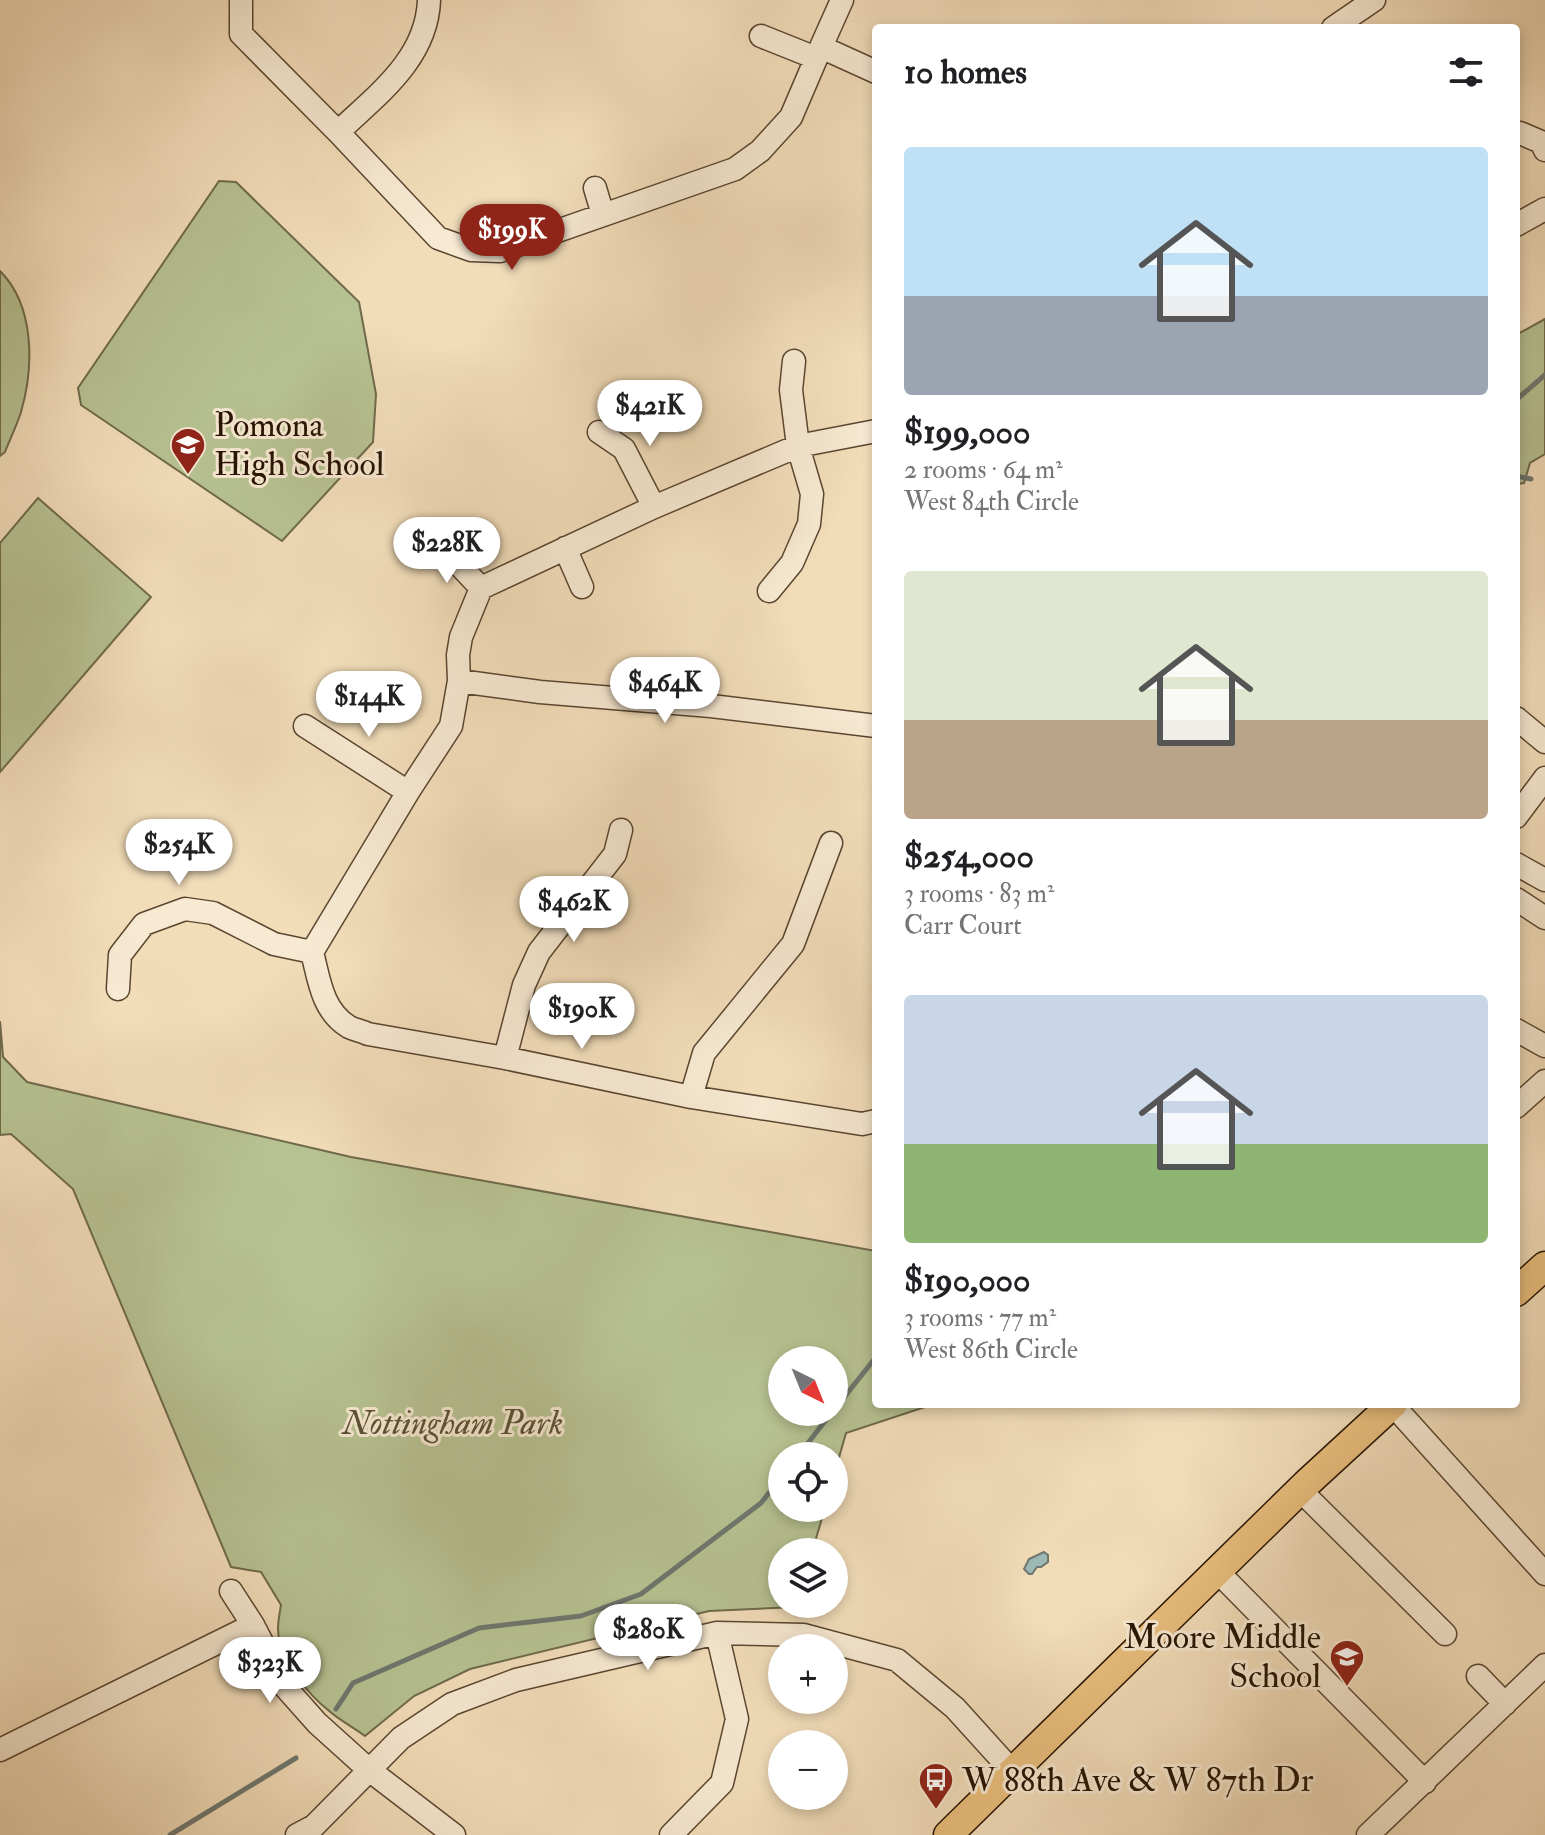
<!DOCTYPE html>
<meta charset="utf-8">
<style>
:root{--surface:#fff;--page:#f2f2f2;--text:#202124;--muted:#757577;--accent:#8f2418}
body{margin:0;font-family:"IM FELL Double Pica",serif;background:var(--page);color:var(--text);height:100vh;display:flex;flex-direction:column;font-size:30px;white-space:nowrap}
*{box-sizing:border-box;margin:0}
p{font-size:26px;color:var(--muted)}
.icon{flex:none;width:44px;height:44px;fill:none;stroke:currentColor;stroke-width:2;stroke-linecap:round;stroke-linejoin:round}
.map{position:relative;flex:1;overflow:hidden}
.details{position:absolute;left:872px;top:24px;width:648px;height:1384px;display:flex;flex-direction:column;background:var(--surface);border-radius:8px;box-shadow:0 4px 12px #0003}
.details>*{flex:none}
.needle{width:52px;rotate:137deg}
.tools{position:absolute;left:768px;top:1346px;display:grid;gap:16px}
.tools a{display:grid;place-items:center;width:80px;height:80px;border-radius:50%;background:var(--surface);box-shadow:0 4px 12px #0003;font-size:40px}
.price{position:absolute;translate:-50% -68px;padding:0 18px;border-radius:28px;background:#fff;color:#222;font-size:26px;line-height:52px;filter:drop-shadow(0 2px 4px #0008)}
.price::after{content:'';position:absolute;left:50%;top:48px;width:24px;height:18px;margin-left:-12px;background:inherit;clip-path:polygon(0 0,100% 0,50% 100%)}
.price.current{background:var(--accent);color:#fff}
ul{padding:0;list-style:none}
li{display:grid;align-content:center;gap:16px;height:424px;padding:0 32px}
li span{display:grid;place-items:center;height:248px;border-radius:8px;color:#555}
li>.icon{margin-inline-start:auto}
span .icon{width:144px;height:144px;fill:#fffc;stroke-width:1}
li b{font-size:34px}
h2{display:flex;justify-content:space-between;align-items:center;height:96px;padding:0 32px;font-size:34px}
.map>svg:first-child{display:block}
.green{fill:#b7c292;stroke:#6f6a4a;stroke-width:2;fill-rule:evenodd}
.water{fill:#9dbab7;stroke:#6e776f;stroke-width:2}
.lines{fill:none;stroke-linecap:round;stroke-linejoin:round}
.stream{stroke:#6e776f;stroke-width:5}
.minor-casing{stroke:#5a4630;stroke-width:25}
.major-casing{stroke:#271303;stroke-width:31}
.minor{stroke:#f7e9d2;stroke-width:22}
.major{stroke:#e9be7c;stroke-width:28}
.labels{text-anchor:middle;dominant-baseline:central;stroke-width:6;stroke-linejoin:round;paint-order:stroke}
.poi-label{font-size:34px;fill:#271303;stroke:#f7e9d2;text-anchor:start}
.park-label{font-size:34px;font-style:italic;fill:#595035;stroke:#f7e9d2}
</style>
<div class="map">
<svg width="1545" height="1835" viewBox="0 0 1545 1835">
<rect width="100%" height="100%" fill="#f2ddb9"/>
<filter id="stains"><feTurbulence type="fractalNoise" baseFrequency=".0025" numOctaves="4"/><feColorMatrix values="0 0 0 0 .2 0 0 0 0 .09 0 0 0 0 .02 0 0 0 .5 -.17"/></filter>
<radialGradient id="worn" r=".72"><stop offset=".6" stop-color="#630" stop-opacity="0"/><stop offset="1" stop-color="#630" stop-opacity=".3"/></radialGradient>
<path class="green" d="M 219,181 L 236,182 L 359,302 L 376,394 L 373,442 L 282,541 L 81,405 L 78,388 Z
M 0,271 C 35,306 34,367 21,412 C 17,425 10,439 5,452 L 0,456 Z
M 1545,319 L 1545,454 L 1530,463 L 1524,483 L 1516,484 L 1516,335 Z
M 38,498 L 151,597 L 0,772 L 0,543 Z
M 0,1021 L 3,1057 L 27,1082 L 351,1157 L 876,1251 L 876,1404 L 934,1404 L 846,1433 L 834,1475 L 834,1456 L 782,1456 L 782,1508 L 825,1508 L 812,1552 L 782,1552 L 782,1604 L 798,1604 L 797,1607 L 709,1611 L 470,1669 L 414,1696 L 365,1736 C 353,1727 339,1720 328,1710 C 308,1694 287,1667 280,1643 C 276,1630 279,1617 281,1605 L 261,1572 L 231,1567 L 73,1189 L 11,1134 L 0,1135 ZM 834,1360 L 834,1412 L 782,1412 L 782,1360 Z"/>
<path class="water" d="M 1044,1552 L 1048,1555 L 1048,1562 L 1041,1567 L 1037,1567 L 1032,1574 L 1029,1574 L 1024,1569 L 1029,1559 Z"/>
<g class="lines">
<path class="stream" d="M 1516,400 L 1545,375
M 1516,476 L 1531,479
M 834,1410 L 876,1357
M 798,1456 L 832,1412
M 336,1709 L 353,1683 L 479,1628 L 581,1616 L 641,1594 L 761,1503 L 782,1476
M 170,1835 L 296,1758"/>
<defs>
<path id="minor" d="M 241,0 L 241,34 L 338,132 L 438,238 L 471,250 L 500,251 L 735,169 L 760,151 L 791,117 L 821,47 L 876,72
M 1333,28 L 1374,0
M 761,36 L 816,58
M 821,47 L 842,0
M 338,132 C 377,95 427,59 429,0
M 1520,133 L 1541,142 L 1545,150
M 595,188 L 603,215
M 1516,225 L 1545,209
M 876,431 L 798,446 L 654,507 L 481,588 L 461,637 L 458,655 L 459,681 L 451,726 L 408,792 L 312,952 C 319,979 322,1011 349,1027 C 355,1030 362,1031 368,1034 L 505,1058 L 691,1097 L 862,1124 L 876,1121
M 599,432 L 624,449 L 654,507
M 565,548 L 582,587
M 446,551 L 481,588
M 769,591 L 792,563 L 809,524 L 812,494 L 798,446 L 791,390 L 794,361
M 459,681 L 540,692 L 711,706 L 876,726
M 1516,718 L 1545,742
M 305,726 L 408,792
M 1516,817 L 1545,778
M 1516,864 L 1545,880
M 1516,899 L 1545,918
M 118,989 L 120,955 L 144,924 L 185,909 L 213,913 L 274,944 L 312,952
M 1516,1030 L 1545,1046
M 505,1058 L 524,985 L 539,952 L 615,854 L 621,830
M 691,1097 L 704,1053 L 793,944 L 831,843
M 1516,1107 L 1545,1081
M 1392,1404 L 1545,1574
M 1300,1490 L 1445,1634
M 1217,1571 L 1425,1782
M 231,1591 L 253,1625 L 285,1687 L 317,1723 L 368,1769 L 454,1835
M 1478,1676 L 1505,1704
M 0,1750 L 253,1625
M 297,1835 L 314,1826 L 401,1738 L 452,1704 L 516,1680 L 717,1633 L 804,1635 L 897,1660 L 955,1708 L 1013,1772
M 671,1835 L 722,1783 L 737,1719 L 717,1633
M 1368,1835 L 1545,1665"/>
<path id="major" d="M 1516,1292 L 1545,1266
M 948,1835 L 1306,1484 L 1393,1404"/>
</defs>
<use href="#minor" class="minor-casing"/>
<use href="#major" class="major-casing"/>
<use href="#minor" class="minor"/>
<use href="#major" class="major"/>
</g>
<defs>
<symbol id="school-pin" viewBox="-11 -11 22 30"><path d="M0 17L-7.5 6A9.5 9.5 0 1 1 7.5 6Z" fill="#8f2418" stroke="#f7e9d2"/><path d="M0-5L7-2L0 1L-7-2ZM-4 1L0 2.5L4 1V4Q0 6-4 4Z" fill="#fff"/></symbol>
<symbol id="bus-pin" viewBox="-11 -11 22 30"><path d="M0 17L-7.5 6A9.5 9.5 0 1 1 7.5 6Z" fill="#8f2418" stroke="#f7e9d2"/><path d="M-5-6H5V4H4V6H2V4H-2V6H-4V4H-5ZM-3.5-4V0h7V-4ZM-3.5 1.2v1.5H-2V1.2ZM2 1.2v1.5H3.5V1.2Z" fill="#fff"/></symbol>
</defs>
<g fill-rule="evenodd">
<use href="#school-pin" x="168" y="425" width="40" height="54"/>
<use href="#school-pin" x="1327" y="1637" width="40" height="54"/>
<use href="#bus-pin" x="916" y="1760" width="40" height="54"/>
</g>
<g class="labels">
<g class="poi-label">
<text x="214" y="425">Pomona<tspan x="214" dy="39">High School</tspan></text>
<text x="1321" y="1637" text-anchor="end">Moore Middle<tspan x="1321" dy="39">School</tspan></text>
<text x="962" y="1780">W 88th Ave &amp; W 87th Dr</text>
</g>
<g class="park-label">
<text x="453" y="1423">Nottingham Park</text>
</g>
</g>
<rect width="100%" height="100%" filter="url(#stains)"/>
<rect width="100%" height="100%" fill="url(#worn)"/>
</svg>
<div class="tools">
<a><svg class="needle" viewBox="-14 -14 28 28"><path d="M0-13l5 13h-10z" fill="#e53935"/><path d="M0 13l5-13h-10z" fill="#757577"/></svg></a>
<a><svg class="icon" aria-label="locate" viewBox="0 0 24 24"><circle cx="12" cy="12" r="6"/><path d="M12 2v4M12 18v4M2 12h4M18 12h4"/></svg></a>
<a><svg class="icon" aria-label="layers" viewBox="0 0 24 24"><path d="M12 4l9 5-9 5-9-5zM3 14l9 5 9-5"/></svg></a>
<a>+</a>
<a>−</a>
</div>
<b class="price current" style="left:512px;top:272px">$199K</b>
<b class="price" style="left:650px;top:448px">$421K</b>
<b class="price" style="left:447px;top:585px">$228K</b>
<b class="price" style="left:665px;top:725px">$464K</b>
<b class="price" style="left:369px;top:739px">$144K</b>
<b class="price" style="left:179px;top:887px">$254K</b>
<b class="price" style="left:574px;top:944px">$462K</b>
<b class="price" style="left:582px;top:1051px">$190K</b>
<b class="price" style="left:648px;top:1672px">$280K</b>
<b class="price" style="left:270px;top:1705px">$323K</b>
<section class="details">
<h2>10 homes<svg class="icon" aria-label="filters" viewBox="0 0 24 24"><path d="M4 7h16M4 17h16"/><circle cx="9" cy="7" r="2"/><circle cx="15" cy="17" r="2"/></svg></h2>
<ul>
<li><span style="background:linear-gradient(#bfe0f5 60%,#9aa5b1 0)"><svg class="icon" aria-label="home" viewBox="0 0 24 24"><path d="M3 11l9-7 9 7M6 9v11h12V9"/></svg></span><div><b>$199,000</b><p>2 rooms · 64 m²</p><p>West 84th Circle</p></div></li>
<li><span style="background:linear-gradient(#dfe7d0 60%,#b9a48a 0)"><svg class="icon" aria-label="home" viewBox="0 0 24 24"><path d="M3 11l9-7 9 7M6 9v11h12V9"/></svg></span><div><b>$254,000</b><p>3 rooms · 83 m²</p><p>Carr Court</p></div></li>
<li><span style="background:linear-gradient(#c9d6e8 60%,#8fb573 0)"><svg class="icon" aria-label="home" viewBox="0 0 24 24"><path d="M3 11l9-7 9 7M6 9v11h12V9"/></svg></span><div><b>$190,000</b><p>3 rooms · 77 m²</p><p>West 86th Circle</p></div></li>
</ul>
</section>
</div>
